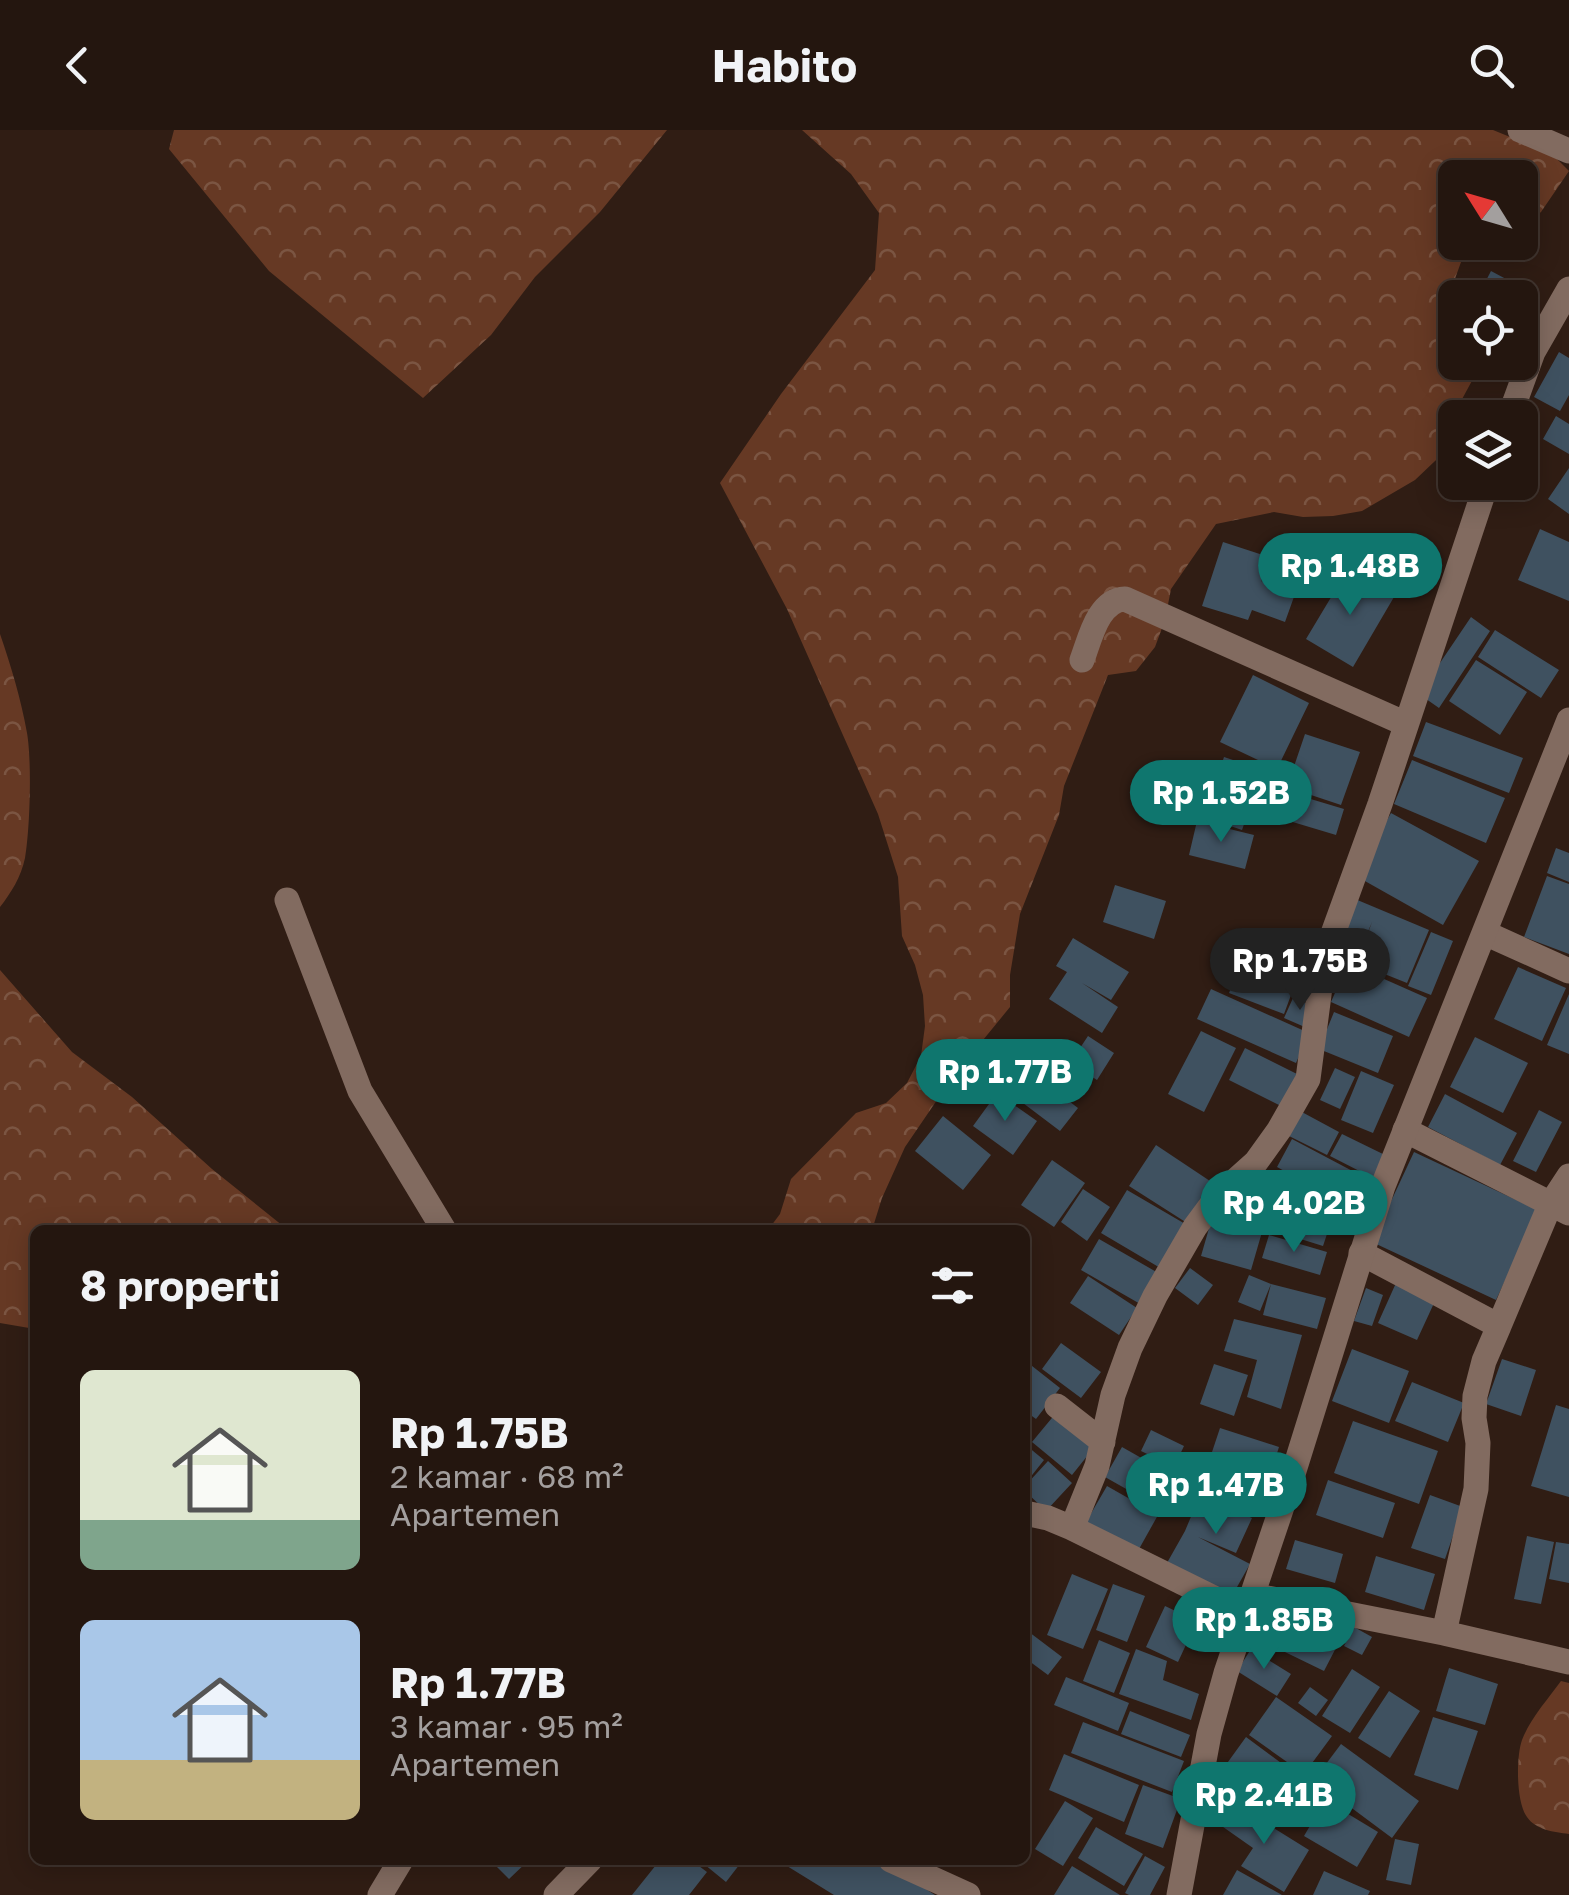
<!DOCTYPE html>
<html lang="id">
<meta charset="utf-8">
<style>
:root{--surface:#24160f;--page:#2c1f18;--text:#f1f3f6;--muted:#a39f9e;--line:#41352f;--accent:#0f766e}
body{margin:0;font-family:"Golos Text",sans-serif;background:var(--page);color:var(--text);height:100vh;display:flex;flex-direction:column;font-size:38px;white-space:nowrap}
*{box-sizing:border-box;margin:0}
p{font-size:32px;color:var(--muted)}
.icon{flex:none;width:55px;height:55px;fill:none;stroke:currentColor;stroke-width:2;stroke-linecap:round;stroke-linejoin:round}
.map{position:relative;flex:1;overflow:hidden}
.panel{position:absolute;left:30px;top:1095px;width:1000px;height:640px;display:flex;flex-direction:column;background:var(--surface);border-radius:15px;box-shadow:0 5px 25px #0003,0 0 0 2px var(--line)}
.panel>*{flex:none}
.needle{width:65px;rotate:307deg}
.controls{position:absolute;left:1438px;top:30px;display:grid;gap:20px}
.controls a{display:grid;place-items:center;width:100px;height:100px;border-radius:15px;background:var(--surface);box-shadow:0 5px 25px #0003,0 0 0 2px var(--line);font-size:50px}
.price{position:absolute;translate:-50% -85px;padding:0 22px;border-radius:35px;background:var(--accent);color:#fff;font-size:32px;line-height:65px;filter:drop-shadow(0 2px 5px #0008)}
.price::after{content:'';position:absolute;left:50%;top:60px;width:30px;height:22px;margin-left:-15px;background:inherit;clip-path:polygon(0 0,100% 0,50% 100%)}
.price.on{background:#222;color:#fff}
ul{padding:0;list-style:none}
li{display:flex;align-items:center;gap:30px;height:250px;padding:0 50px}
li span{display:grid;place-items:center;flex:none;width:280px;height:200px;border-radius:15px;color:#555}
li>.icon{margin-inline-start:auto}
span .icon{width:120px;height:120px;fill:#fffc;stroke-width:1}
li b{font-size:42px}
h2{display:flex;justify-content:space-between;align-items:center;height:120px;padding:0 50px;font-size:42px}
header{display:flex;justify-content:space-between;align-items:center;height:130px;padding:0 50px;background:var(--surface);font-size:45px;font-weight:700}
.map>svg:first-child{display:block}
.forest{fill:url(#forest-crowns)}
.building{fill:#3f5160}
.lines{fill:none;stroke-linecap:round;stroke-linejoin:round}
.minor{stroke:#826b60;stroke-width:25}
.tertiary{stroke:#826b60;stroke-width:25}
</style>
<header><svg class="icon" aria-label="back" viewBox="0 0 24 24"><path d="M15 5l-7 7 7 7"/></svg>Habito<svg class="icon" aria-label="search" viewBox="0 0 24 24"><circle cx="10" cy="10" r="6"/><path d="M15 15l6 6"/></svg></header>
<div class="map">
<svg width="1569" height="1765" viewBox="0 0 1569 1765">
<defs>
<pattern id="forest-crowns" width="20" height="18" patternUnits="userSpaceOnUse" patternTransform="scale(2.5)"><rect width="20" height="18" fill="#663924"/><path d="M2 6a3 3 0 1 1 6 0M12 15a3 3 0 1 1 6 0" fill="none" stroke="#7b5542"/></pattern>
</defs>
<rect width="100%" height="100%" fill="#301d14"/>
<path class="forest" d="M 174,0 L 667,0 L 600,82 L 535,147 L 491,205 L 423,268 L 269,141 L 169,19 Z
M 802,0 L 1493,0 L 1552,24 L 1569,41 L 1541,82 L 1520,98 L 1520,48 L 1455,48 L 1455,112 L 1471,113 L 1465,121 L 1443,182 L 1455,199 L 1455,232 L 1475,233 L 1474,247 L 1461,271 L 1464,287 L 1455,288 L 1455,312 L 1415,350 L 1362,381 L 1333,386 L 1303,387 L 1274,382 L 1216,394 L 1171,459 L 1165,490 L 1155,517 L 1136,541 L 1108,545 L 1064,656 L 1059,685 L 1020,784 L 1010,845 L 1010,877 L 952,948 L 905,1017 L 882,1068 L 872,1100 L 768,1100 L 780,1084 L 791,1049 L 856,983 L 886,973 L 907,953 L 921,926 L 925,896 L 923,865 L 915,835 L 902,806 L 898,747 L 878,684 L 787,479 L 720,353 L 781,264 L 875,140 L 879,83 L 851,44 Z
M 0,504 C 11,536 21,569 27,603 C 32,632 30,699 25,728 C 21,747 11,763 0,777 Z
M 0,840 L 72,922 L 132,967 L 212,1039 L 288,1100 L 35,1100 L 35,1199 L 0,1193 Z
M 1561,1551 L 1569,1553 L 1569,1704 C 1554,1702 1536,1700 1527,1687 C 1516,1672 1516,1627 1522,1610 C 1530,1589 1548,1569 1561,1551 Z"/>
<path class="building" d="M 1491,141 L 1523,158 L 1517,168 L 1477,168 Z
M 1559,222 L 1569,228 L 1569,265 L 1560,281 L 1534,267 Z
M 1556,286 L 1569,294 L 1569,324 L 1543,309 Z
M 1569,338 L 1569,384 L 1548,369 Z
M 1540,399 L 1569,412 L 1569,471 L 1518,450 Z
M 1223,412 L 1269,427 L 1261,452 L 1267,439 L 1300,450 L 1285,492 L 1252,480 L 1248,490 L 1202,476 Z
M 1348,439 L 1394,467 L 1353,537 L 1306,509 Z
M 1471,487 L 1490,501 L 1439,578 L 1419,564 Z
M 1495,500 L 1559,540 L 1541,568 L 1478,527 Z
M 1476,530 L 1527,562 L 1500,605 L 1449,571 Z
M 1253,545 L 1309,573 L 1277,639 L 1220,612 Z
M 1426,592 L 1523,628 L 1509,663 L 1413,626 Z
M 1305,604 L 1360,622 L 1341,675 L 1287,657 Z
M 1224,627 L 1263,640 L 1242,700 L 1204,687 Z
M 1412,630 L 1505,668 L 1486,713 L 1394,674 Z
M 1294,664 L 1344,679 L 1336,705 L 1286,690 Z
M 1391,683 L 1479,731 L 1443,795 L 1356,746 Z
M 1197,691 L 1254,705 L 1245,739 L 1189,725 Z
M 1556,718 L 1569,723 L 1569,752 L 1547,743 Z
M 1547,746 L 1569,754 L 1569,824 L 1524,807 Z
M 1115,755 L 1166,771 L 1154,809 L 1103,792 Z
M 1355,769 L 1429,800 L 1407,853 L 1357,833 L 1372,792 L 1355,832 L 1332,822 Z
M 1431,802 L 1453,811 L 1431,865 L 1408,856 Z
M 1073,808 L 1129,842 L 1111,870 L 1082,853 L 1118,877 L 1102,903 L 1049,869 L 1067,842 L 1056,836 Z
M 1247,817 L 1301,838 L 1284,884 L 1229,863 Z
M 1348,833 L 1427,868 L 1409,907 L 1331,872 Z
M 1518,837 L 1566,858 L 1542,911 L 1494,889 Z
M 1211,859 L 1309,903 L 1296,933 L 1197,889 Z
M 1569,864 L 1569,924 L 1547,915 Z
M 1293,868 L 1316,877 L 1307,898 L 1284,888 Z
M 1334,882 L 1393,906 L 1378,943 L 1319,919 Z
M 1201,901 L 1236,918 L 1204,982 L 1168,964 Z
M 1088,906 L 1114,923 L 1097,950 L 1070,933 Z
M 1475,907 L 1528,933 L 1503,983 L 1450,957 Z
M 1245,918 L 1297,944 L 1281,976 L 1229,950 Z
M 1335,938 L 1355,947 L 1340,979 L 1320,970 Z
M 1028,940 L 1078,978 L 1060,1001 L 1011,964 Z
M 1361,941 L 1394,955 L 1373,1003 L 1341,990 Z
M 997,963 L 1037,991 L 1013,1025 L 973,996 Z
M 1445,964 L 1517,1003 L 1500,1035 L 1428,997 Z
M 1539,980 L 1562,992 L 1536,1042 L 1513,1031 Z
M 1300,981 L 1339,1002 L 1327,1025 L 1287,1005 Z
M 943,986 L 991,1025 L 963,1060 L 915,1021 Z
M 1342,1004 L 1385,1025 L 1373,1048 L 1330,1026 Z
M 1292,1009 L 1360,1045 L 1345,1074 L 1277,1037 Z
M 1156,1015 L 1213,1053 L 1187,1093 L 1129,1056 Z
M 1414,1022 L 1538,1080 L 1496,1170 L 1372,1112 Z
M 1052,1030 L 1085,1053 L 1054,1097 L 1021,1075 Z
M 1083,1059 L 1110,1077 L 1087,1111 L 1061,1092 Z
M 1127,1060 L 1187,1095 L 1162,1139 L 1101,1103 Z
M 1265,1068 L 1332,1089 L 1323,1116 L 1256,1095 Z
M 1212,1088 L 1262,1102 L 1251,1140 L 1201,1126 Z
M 1269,1105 L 1327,1122 L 1320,1145 L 1262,1128 Z
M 1099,1109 L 1160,1144 L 1142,1175 L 1081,1140 Z
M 1190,1138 L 1213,1155 L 1198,1175 L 1175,1158 Z
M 1249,1145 L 1271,1154 L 1260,1181 L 1238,1172 Z
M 1088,1146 L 1137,1178 L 1119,1205 L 1070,1173 Z
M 1396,1153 L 1435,1171 L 1417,1210 L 1378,1193 Z
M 1271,1154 L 1326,1168 L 1317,1199 L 1263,1185 Z
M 1366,1158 L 1383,1165 L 1372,1196 L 1354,1191 Z
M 1234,1189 L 1302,1205 L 1281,1279 L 1247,1267 L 1257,1230 L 1224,1221 Z
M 1061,1213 L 1101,1242 L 1081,1268 L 1042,1239 Z
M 1352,1219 L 1409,1241 L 1389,1293 L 1332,1271 Z
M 1502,1229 L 1536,1240 L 1521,1286 L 1486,1274 Z
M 1027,1232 L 1060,1258 L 1036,1289 L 1025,1281 L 1025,1235 Z
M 1214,1234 L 1248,1245 L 1234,1286 L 1200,1274 Z
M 1412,1252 L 1464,1273 L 1448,1312 L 1395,1291 Z
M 1556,1275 L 1569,1279 L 1569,1367 L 1531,1356 Z
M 1056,1283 L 1096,1315 L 1072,1345 L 1032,1312 Z
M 1353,1291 L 1438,1321 L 1419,1374 L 1334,1343 Z
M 1220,1298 L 1279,1317 L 1268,1351 L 1209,1331 Z
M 1151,1300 L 1184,1316 L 1174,1337 L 1141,1321 Z
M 1027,1316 L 1044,1330 L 1025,1354 L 1025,1318 Z
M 1122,1317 L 1175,1347 L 1158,1377 L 1105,1347 Z
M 1048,1331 L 1072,1353 L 1046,1381 L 1025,1361 L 1025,1356 Z
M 1183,1331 L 1202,1337 L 1189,1373 L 1170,1367 Z
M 1210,1341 L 1263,1360 L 1254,1385 L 1212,1370 L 1252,1388 L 1236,1423 L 1198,1407 L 1250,1434 L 1228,1473 L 1163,1440 L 1185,1401 Z
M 1328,1350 L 1395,1373 L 1383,1408 L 1316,1385 Z
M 1107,1356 L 1158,1385 L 1134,1428 L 1082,1399 Z
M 1430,1365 L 1463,1377 L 1445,1429 L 1411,1418 Z
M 1527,1406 L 1554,1412 L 1541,1474 L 1514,1469 Z
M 1295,1410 L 1343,1424 L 1335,1453 L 1286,1439 Z
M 1556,1412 L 1569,1414 L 1569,1453 L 1549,1449 Z
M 1376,1426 L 1435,1444 L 1424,1480 L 1365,1462 Z
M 1072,1444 L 1108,1459 L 1083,1519 L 1047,1505 Z
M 1113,1454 L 1145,1466 L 1127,1512 L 1096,1500 Z
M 1165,1476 L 1197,1491 L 1178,1532 L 1146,1517 Z
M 1276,1483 L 1338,1514 L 1324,1541 L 1262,1511 Z
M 1354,1497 L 1372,1507 L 1362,1525 L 1344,1516 Z
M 1029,1502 L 1062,1527 L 1048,1545 L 1025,1528 L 1025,1507 Z
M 1099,1510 L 1130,1523 L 1114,1563 L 1083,1551 Z
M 1136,1519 L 1167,1531 L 1163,1550 L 1199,1564 L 1191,1590 L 1119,1564 Z
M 1251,1519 L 1291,1544 L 1277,1566 L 1237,1541 Z
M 1449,1538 L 1498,1554 L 1485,1595 L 1436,1581 Z
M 1352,1539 L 1380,1557 L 1350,1603 L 1322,1586 Z
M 1066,1547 L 1129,1573 L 1118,1601 L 1054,1575 Z
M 1310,1557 L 1328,1570 L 1316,1586 L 1298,1573 Z
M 1389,1561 L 1420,1581 L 1390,1628 L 1358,1608 Z
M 1276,1567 L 1332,1606 L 1304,1644 L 1249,1605 Z
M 1130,1581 L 1190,1605 L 1181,1627 L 1121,1604 Z
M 1433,1587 L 1478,1601 L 1458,1660 L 1414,1645 Z
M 1083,1592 L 1184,1631 L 1172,1662 L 1071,1623 Z
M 1246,1607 L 1319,1661 L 1293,1697 L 1220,1643 Z
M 1341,1614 L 1419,1671 L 1392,1708 L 1314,1650 Z
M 1064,1624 L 1139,1655 L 1124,1692 L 1049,1660 Z
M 1143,1655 L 1181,1669 L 1163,1718 L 1125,1704 Z
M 1325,1670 L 1378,1702 L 1357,1737 L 1304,1706 Z
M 1065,1671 L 1093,1688 L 1063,1736 L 1035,1719 Z
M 1230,1671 L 1309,1720 L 1284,1762 L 1241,1736 L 1253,1718 L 1216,1692 Z
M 1096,1697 L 1143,1724 L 1124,1756 L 1078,1728 Z
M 1395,1709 L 1419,1714 L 1411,1755 L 1386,1750 Z
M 1145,1726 L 1165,1737 L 1150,1765 L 1129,1765 L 1125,1763 Z
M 490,1730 L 529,1730 L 509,1749 Z
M 660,1730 L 691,1730 L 707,1742 L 689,1765 L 632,1765 Z
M 699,1730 L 743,1730 L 726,1752 Z
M 791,1730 L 880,1730 L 935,1765 L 834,1765 L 787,1736 Z
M 1072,1736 L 1120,1765 L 1054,1765 Z
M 1237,1740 L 1282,1765 L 1223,1765 Z
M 1324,1741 L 1370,1761 L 1368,1765 L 1313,1765 Z"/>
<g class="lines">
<path class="minor" d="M 1520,0 L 1569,21
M 1509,288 L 1533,222 L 1569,159
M 1082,530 C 1090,509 1098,470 1125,469 L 1406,594
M 287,770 L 360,961 L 444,1100
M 1485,803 L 1569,841
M 1405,1000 L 1569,1083
M 1361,1123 L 1499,1196 L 1484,1231 L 1475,1266 L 1474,1288 L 1478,1313 L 1476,1359 L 1444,1503
M 1499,1196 L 1550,1075 L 1569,1046
M 1057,1276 L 1103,1312
M 1025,1383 L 1048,1388 L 1072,1398 L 1246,1484
M 1072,1398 L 1097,1336 L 1113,1265 L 1130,1218 L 1155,1166 L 1195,1097 L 1218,1066 L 1256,1032 L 1279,1000 L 1308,949 L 1322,842 L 1327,820 L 1380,674 L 1487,352
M 1252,1465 L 1444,1503 L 1569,1532
M 891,1730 L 968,1765
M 380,1765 L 401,1730
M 556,1765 L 590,1730"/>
<path class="tertiary" d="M 1179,1765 L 1209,1604 L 1226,1543 L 1293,1344 L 1383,1056 L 1569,590"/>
</g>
</svg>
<div class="controls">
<a><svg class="needle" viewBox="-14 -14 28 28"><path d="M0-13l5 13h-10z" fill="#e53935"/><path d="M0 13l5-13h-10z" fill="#a39f9e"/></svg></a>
<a><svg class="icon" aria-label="locate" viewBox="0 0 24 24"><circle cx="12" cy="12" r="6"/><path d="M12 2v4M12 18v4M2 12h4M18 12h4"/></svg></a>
<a><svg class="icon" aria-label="layers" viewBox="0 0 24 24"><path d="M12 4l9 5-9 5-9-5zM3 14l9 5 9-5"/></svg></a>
</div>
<b class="price" style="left:1350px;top:488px">Rp 1.48B</b>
<b class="price" style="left:1221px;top:715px">Rp 1.52B</b>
<b class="price on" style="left:1300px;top:883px">Rp 1.75B</b>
<b class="price" style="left:1005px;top:994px">Rp 1.77B</b>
<b class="price" style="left:1294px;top:1125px">Rp 4.02B</b>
<b class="price" style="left:1216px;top:1407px">Rp 1.47B</b>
<b class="price" style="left:1264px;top:1542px">Rp 1.85B</b>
<b class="price" style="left:1264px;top:1717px">Rp 2.41B</b>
<section class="panel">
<h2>8 properti<svg class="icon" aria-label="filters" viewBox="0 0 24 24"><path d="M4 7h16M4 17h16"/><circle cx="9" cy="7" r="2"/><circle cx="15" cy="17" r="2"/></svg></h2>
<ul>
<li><span style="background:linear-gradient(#dfe7d0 75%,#7fa58c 0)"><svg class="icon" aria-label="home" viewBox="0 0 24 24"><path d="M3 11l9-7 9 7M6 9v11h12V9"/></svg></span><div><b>Rp 1.75B</b><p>2 kamar · 68 m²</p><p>Apartemen</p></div></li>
<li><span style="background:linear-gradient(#a9c7e8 70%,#c2b280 0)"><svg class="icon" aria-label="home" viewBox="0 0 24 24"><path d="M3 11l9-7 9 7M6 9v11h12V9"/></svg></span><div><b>Rp 1.77B</b><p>3 kamar · 95 m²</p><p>Apartemen</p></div></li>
</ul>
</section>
</div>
